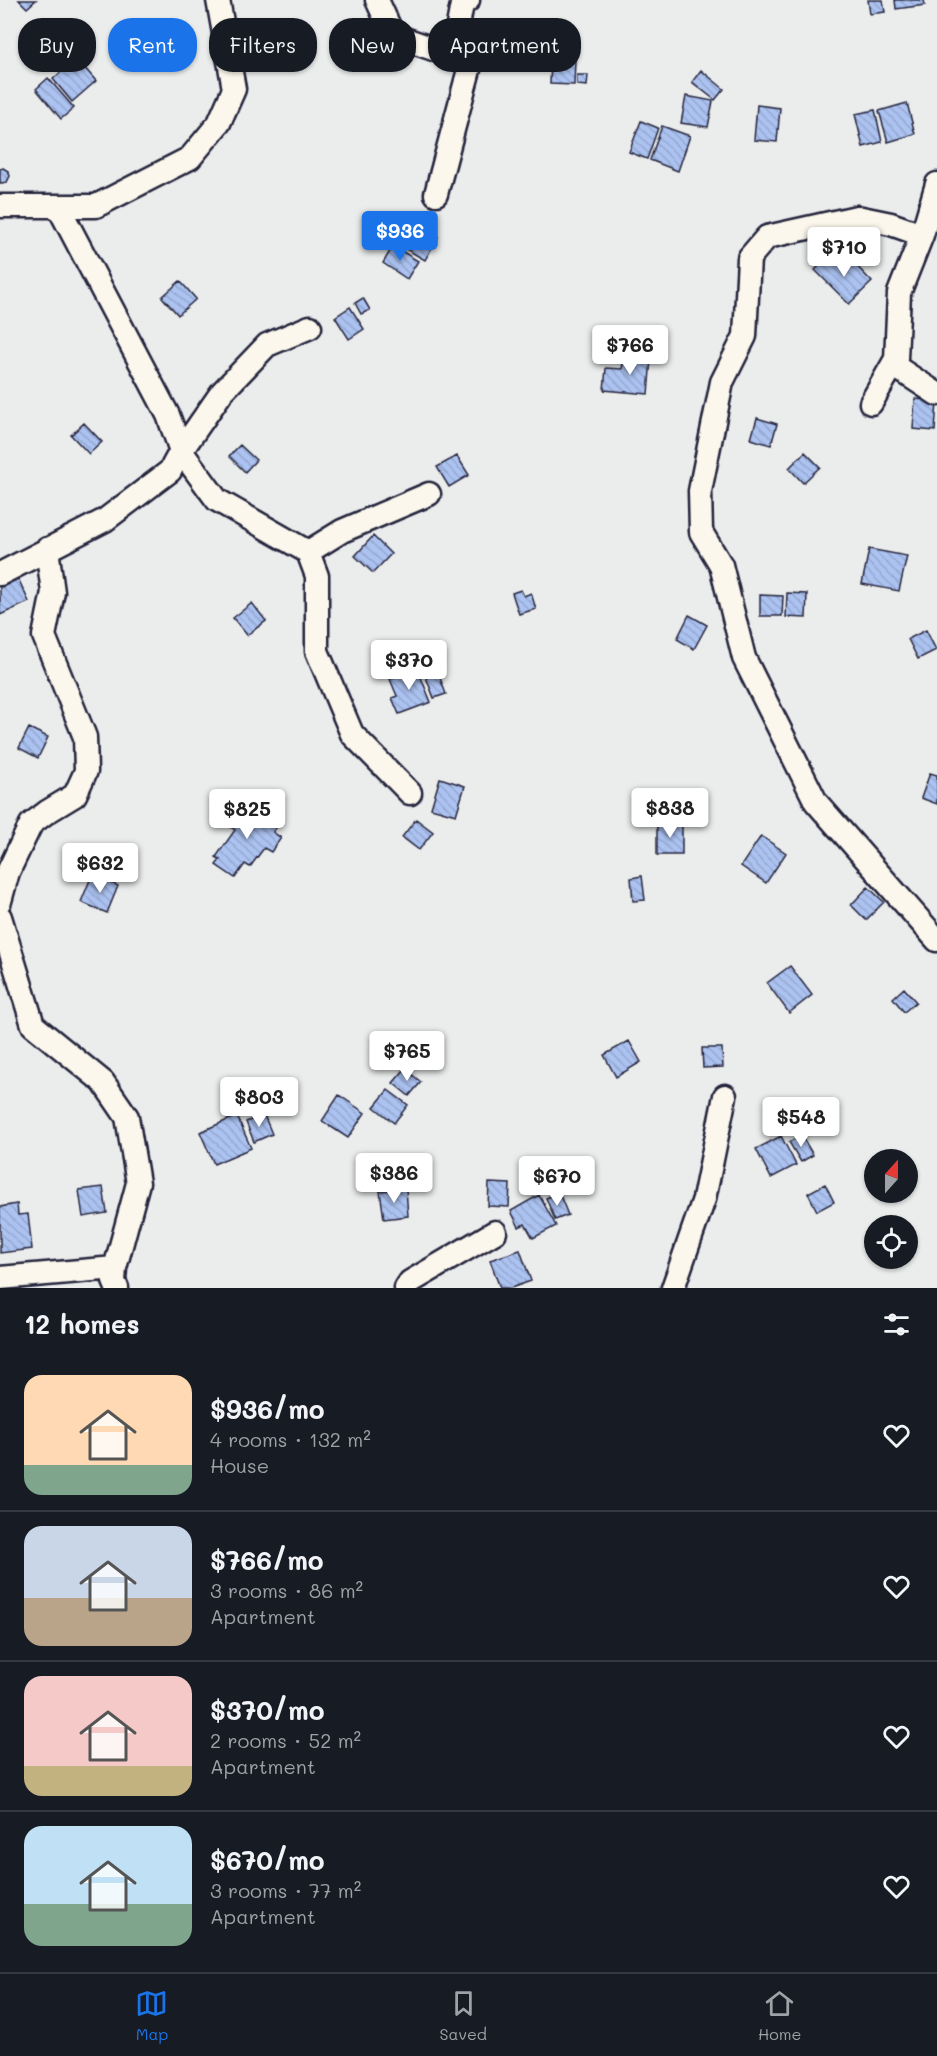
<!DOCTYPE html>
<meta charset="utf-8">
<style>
:root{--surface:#171b24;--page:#20242c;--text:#f1f3f6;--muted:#9ea1a6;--line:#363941;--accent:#1a73e8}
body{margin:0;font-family:Mali,sans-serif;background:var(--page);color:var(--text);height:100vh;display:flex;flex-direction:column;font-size:22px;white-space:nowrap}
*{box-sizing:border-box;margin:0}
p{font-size:20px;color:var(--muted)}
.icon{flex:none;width:33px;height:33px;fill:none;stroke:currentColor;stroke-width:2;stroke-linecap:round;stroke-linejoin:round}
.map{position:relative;height:1288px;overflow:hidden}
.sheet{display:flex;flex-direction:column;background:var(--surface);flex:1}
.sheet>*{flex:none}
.guide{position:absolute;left:18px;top:18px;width:600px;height:54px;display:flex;gap:12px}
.needle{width:39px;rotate:21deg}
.buttons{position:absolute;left:864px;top:1149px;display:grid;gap:12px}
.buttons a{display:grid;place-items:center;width:54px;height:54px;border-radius:50%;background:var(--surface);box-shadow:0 2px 4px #0004;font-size:30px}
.price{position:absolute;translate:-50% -51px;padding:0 14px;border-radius:6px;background:#fff;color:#222;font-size:20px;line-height:39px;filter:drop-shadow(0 2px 3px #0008)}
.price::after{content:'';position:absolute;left:50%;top:36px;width:18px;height:14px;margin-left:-9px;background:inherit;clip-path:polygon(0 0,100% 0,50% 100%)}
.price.current{background:var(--accent);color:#fff}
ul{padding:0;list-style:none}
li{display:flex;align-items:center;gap:18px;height:150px;padding:0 24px}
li+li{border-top:2px solid var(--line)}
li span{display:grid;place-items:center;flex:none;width:168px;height:120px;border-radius:18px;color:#555}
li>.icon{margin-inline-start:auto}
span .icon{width:72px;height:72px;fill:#fffc;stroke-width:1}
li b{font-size:26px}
h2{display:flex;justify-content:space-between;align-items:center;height:72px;padding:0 24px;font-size:26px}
.tag{padding:0 21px;border-radius:24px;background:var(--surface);box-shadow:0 2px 4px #0004;font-size:21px;line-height:54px}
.tag.current{background:var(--accent);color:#fff}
.tab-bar{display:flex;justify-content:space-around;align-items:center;height:84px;border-top:2px solid var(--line);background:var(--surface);font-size:16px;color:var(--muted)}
.tab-bar a{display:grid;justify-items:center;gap:3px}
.tab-bar .current{color:var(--accent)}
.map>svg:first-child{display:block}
.building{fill:url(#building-back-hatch);stroke:#22223b;stroke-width:1.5}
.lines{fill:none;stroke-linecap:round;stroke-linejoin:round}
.minor-casing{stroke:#22223b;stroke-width:27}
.minor{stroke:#fbf7ec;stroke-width:22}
</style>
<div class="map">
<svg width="937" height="1288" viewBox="0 0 937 1288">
<defs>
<pattern id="building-back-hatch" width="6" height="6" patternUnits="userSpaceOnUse" patternTransform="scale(1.5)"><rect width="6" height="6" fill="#acc3f1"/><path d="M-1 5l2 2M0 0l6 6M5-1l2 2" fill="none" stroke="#94a7d0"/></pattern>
</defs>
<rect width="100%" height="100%" fill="#ebeded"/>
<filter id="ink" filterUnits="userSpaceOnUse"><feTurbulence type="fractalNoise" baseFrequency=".0167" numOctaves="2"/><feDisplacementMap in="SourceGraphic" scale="12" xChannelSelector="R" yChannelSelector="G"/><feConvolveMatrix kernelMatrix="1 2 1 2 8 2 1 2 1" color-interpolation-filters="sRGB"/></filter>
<g filter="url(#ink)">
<path class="building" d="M 19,0 L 36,0 L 27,8 Z
M 868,0 L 883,0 L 885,12 L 870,14 Z
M 895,0 L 924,0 L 925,5 L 896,9 Z
M 77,59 L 96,81 L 72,102 L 53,79 Z
M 551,59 L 575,60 L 574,85 L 550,84 Z
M 701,70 L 724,89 L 715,100 L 692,82 Z
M 577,75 L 588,75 L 587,86 L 577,85 Z
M 48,78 L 74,108 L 61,119 L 36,89 Z
M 686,96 L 713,101 L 708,127 L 681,123 Z
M 907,103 L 915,134 L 888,142 L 879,111 Z
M 757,105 L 780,108 L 777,142 L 754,140 Z
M 875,110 L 882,142 L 863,147 L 855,114 Z
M 641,121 L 658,128 L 647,159 L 629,152 Z
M 662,126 L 690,136 L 678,171 L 650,160 Z
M 3,168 L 8,171 L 10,176 L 7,182 L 2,183 L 0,183 L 0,169 Z
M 415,212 L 432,221 L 427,230 L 438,237 L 425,260 L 397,244 Z
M 393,246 L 418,261 L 407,279 L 383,263 Z
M 832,253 L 845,267 L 852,261 L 872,282 L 849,304 L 815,270 Z
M 180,281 L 196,299 L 178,315 L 162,297 Z
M 363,298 L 370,310 L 361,314 L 355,303 Z
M 350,307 L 364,329 L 349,339 L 335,317 Z
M 624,356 L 651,359 L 648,394 L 604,390 L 606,368 L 622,369 Z
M 915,399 L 937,401 L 935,431 L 913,429 Z
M 757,418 L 777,424 L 771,445 L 751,439 Z
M 84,423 L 102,442 L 89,454 L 71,435 Z
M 240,445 L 256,460 L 245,472 L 229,456 Z
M 805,452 L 820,467 L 803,483 L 789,468 Z
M 457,456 L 469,475 L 449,487 L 437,467 Z
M 373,536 L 391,554 L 373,573 L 355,556 Z
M 869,549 L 907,556 L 899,591 L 862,584 Z
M 17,576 L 29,602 L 0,615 L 0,584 Z
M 521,590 L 524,596 L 531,593 L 536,609 L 519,614 L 512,593 Z
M 787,593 L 807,594 L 806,618 L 786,617 Z
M 760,595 L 783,596 L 782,616 L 760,616 Z
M 252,603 L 266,621 L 247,635 L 233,618 Z
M 689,615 L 707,625 L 694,649 L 677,639 Z
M 926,630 L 936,650 L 918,659 L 908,639 Z
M 434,662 L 446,694 L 434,698 L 422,667 Z
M 417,668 L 431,702 L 399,714 L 392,698 L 397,696 L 390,679 Z
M 29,728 L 48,737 L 38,758 L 19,748 Z
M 930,773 L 937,775 L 937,804 L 921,798 Z
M 440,778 L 465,786 L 456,815 L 431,808 Z
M 249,804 L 278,825 L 273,832 L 281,838 L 271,852 L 264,848 L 250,867 L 245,864 L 235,878 L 216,865 L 220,860 L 216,857 L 235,830 L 226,824 L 238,807 L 244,811 Z
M 416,819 L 433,832 L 419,850 L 402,837 Z
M 657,823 L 682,823 L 682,855 L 657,855 Z
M 761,836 L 786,853 L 766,883 L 741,866 Z
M 92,875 L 118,886 L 107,913 L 81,902 Z
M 642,876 L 645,900 L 633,901 L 631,878 Z
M 868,887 L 884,902 L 866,920 L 851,905 Z
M 790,966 L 812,995 L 789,1013 L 767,983 Z
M 904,988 L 916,1002 L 904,1012 L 893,998 Z
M 629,1041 L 641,1062 L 616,1077 L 604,1055 Z
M 702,1048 L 722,1048 L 723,1067 L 703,1068 Z
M 405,1069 L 421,1082 L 409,1096 L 393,1083 Z
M 388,1090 L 408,1105 L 394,1123 L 374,1107 Z
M 339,1095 L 365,1113 L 348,1138 L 322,1121 Z
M 264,1115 L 272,1134 L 254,1142 L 246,1122 Z
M 237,1116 L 251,1148 L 214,1164 L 200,1132 Z
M 801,1135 L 813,1155 L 801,1162 L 789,1142 Z
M 781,1136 L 796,1165 L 771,1178 L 756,1149 Z
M 489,1183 L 510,1184 L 509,1207 L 488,1206 Z
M 825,1184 L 834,1202 L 817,1211 L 808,1193 Z
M 103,1187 L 107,1213 L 83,1217 L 79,1190 Z
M 406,1189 L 408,1216 L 384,1219 L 380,1191 Z
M 559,1193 L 568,1215 L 555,1220 L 546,1198 Z
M 539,1195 L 556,1226 L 533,1238 L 525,1224 L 519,1227 L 511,1211 Z
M 17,1204 L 18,1215 L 28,1214 L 32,1249 L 0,1253 L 0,1207 Z
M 520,1250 L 531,1281 L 511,1288 L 500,1288 L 490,1260 Z"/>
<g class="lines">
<defs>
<path id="minor" d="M 377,0 L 393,35 L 471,62 L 436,194
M 468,0 L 462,4 L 457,31 L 471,62
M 0,206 L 96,206 L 190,158 L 219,123 L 234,89 L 218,0
M 922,235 L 891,224 L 857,217 L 767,237 L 749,258 L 745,336 L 722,382 L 700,491 L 701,532 L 721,565 L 744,658 L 816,802 L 937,940
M 310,327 L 267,345 L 222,392 L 181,451 L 217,500 L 308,552 L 317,576 L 317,651 L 352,734 L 410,793
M 893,365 L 937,394
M 871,403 L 896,359 L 899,293 L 922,235 L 937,184
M 308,552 L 342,531 L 429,494
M 0,574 L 105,520 L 170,471 L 181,451 L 168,415 L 58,206
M 0,901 L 8,872 L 31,824 L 47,812 L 75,795 L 86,771 L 85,737 L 44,636 L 53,592 L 47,549
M 0,917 L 33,1025 L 103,1082 L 127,1117 L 138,1183 L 115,1268 L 114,1281 L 117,1288
M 0,1278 L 115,1268
M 406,1288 L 410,1282 L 495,1232
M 673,1288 L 704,1199 L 725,1096"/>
</defs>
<use href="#minor" class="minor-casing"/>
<use href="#minor" class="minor"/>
</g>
</g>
</svg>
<div class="buttons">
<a><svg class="needle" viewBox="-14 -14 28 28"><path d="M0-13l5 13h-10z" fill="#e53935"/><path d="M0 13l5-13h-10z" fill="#9ea1a6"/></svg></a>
<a><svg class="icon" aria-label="locate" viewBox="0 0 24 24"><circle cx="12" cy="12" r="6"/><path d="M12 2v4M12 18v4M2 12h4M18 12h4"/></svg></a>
</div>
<b class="price current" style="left:400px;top:262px">$936</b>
<b class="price" style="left:844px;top:278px">$710</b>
<b class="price" style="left:630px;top:376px">$766</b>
<b class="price" style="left:409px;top:691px">$370</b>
<b class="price" style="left:670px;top:839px">$838</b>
<b class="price" style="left:247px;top:840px">$825</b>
<b class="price" style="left:100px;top:894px">$632</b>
<b class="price" style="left:407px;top:1082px">$765</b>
<b class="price" style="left:259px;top:1128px">$803</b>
<b class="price" style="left:801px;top:1148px">$548</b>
<b class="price" style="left:394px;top:1204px">$386</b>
<b class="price" style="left:557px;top:1207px">$670</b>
<div class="guide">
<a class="tag">Buy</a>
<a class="tag current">Rent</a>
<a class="tag">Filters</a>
<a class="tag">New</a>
<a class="tag">Apartment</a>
</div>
</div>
<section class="sheet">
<h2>12 homes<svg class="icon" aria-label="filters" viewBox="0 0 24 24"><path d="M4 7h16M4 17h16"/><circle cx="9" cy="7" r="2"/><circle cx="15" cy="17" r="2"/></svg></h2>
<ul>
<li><span style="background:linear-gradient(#ffd9b3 75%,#7fa58c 0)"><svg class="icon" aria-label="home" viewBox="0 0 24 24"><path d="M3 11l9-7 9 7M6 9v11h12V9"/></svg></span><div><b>$936/mo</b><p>4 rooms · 132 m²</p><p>House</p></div><svg class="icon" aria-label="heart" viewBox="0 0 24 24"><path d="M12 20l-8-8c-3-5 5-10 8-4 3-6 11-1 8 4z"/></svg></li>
<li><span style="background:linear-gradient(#c9d6e8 60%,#b9a48a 0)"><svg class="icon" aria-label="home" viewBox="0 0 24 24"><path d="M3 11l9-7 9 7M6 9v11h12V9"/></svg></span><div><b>$766/mo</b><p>3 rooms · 86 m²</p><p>Apartment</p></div><svg class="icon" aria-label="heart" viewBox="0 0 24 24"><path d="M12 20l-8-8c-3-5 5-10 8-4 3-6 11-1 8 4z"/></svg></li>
<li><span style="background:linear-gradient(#f6c9c9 75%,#c2b280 0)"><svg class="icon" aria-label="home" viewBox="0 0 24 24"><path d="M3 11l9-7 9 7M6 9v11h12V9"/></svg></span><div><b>$370/mo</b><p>2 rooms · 52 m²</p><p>Apartment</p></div><svg class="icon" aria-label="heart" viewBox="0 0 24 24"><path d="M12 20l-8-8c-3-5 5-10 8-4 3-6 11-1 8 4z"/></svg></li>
<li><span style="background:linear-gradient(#bfe0f5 65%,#7fa58c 0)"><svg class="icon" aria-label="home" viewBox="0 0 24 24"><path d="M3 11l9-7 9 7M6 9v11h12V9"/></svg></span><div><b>$670/mo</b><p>3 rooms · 77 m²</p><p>Apartment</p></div><svg class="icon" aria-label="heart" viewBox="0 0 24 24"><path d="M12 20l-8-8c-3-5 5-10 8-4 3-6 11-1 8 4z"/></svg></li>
</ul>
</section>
<nav class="tab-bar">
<a class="current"><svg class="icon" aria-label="map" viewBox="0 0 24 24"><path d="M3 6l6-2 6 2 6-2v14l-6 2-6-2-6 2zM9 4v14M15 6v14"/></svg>Map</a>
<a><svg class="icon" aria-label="saved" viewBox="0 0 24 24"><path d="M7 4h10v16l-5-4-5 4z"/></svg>Saved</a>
<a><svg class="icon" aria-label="home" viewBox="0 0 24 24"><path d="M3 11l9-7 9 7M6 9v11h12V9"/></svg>Home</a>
</nav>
